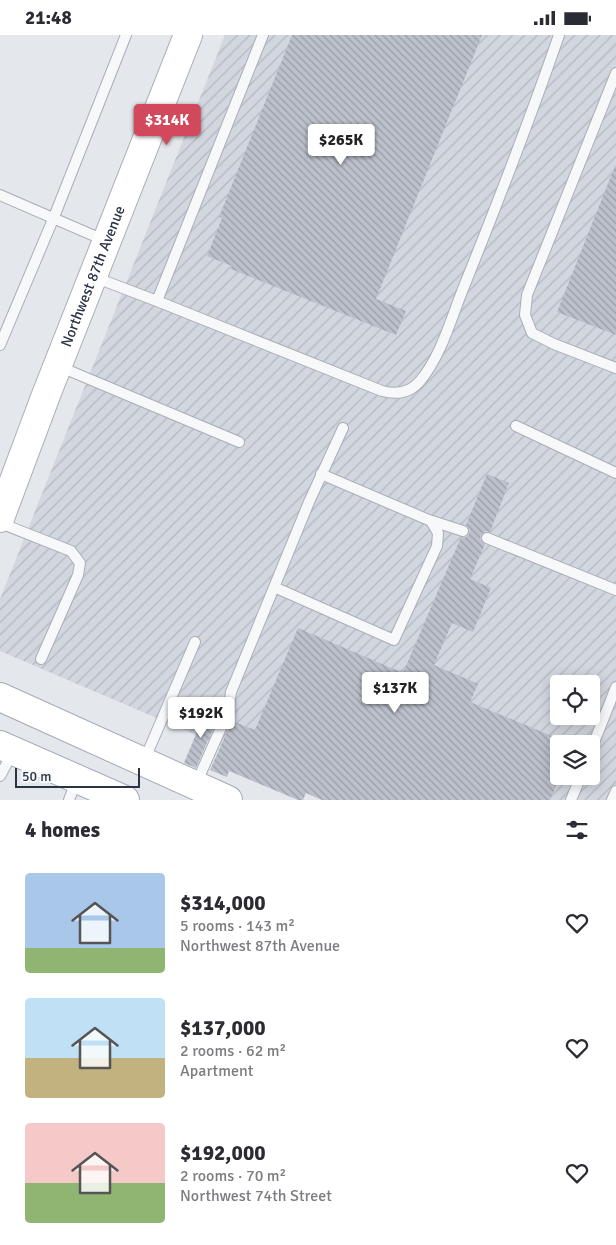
<!DOCTYPE html>
<meta charset="utf-8">
<style>
:root{--surface:#fff;--page:#f7f7f7;--text:#2b2b33;--muted:#7c7c81;--accent:#d1495b}
body{margin:0;font-family:Signika,sans-serif;background:var(--page);color:var(--text);height:100vh;display:flex;flex-direction:column;font-size:19px;white-space:nowrap}
*{box-sizing:border-box;margin:0}
p{font-size:16px;color:var(--muted)}
.icon{flex:none;width:28px;height:28px;fill:none;stroke:currentColor;stroke-width:2;stroke-linecap:round;stroke-linejoin:round}
.map{position:relative;height:765px;overflow:hidden}
.side{display:flex;flex-direction:column;background:var(--surface);flex:1}
.side>*{flex:none}
.buttons{position:absolute;left:550px;top:640px;display:grid;gap:10px}
.buttons a{display:grid;place-items:center;width:50px;height:50px;border-radius:5px;background:var(--surface);box-shadow:0 2px 12px #0003;font-size:25px}
.scale{position:absolute;left:15px;bottom:12px;width:125px;box-sizing:border-box;padding-left:5px;border:2px solid #2b3445;border-top:0;font-size:14px;line-height:18px;white-space:nowrap;color:#2b3445;-webkit-text-stroke:4px #f4f6f9;paint-order:stroke}
.price{position:absolute;translate:-50% -42px;padding:0 11px;border-radius:5px;background:#fff;color:#222;font-size:16px;line-height:32px;filter:drop-shadow(0 1px 2px #0008)}
.price::after{content:'';position:absolute;left:50%;top:30px;width:15px;height:11px;margin-left:-8px;background:inherit;clip-path:polygon(0 0,100% 0,50% 100%)}
.price.on{background:var(--accent);color:#fff}
ul{padding:0;list-style:none}
li{display:flex;align-items:center;gap:15px;height:125px;padding:0 25px}
li span{display:grid;place-items:center;flex:none;width:140px;height:100px;border-radius:5px;color:#555}
li>.icon{margin-inline-start:auto}
span .icon{width:60px;height:60px;fill:#fffc;stroke-width:1}
li b{font-size:21px}
h2{display:flex;justify-content:space-between;align-items:center;height:60px;padding:0 25px;font-size:21px}
.status{display:flex;justify-content:space-between;align-items:center;height:35px;padding:0 25px;background:var(--surface);direction:ltr}
.status svg{height:14px;fill:currentColor}
.map>svg:first-child{display:block}
.industrial{fill:url(#industrial-furrows);fill-rule:evenodd}
.building{fill:url(#building-back-hatch)}
.lines{fill:none;stroke-linecap:round;stroke-linejoin:round}
.lane-casing{stroke:#a9aeb7;stroke-width:12}
.secondary-casing{stroke:#a9aeb7;stroke-width:30}
.primary-casing{stroke:#a3abb8;stroke-width:30}
.lane{stroke:#f7f8fa;stroke-width:10}
.secondary{stroke:#fff;stroke-width:28}
.primary{stroke:#fff;stroke-width:28}
.labels{text-anchor:middle;dominant-baseline:central;stroke-width:5;stroke-linejoin:round;paint-order:stroke}
.street-label{font-size:15px;fill:#2b3445;stroke:#f4f6f9}
</style>
<div class="status"><b>21:48</b><svg viewBox="0 0 49 12"><path d="M0 12V9h3v3zM5 12V6h3v6zM10 12V3h3v9zM15 12V0h3v12zM26 1h20v11H26zM47 4h2v5h-2z"/></svg></div>
<div class="map">
<svg width="616" height="765" viewBox="0 0 616 765">
<defs>
<pattern id="industrial-furrows" width="10" height="10" patternUnits="userSpaceOnUse" patternTransform="scale(1.25)"><rect width="10" height="10" fill="#d2d6de"/><path d="M-1 1l2-2M0 10L10 0M9 11l2-2" fill="none" stroke="#b4b8c0"/></pattern>
<pattern id="building-back-hatch" width="6" height="6" patternUnits="userSpaceOnUse" patternTransform="scale(1.25)"><rect width="6" height="6" fill="#bbc0ca"/><path d="M-1 5l2 2M0 0l6 6M5-1l2 2" fill="none" stroke="#989da6"/></pattern>
</defs>
<rect width="100%" height="100%" fill="#e4e7ec"/>
<path class="industrial" d="M 225,0 L 616,0 L 616,765 L 348,765 L 0,616 L 0,564 ZM 559,649 L 591,649 L 591,681 L 559,681 ZM 559,709 L 591,709 L 591,741 L 559,741 Z"/>
<path class="building" d="M 292,0 L 482,0 L 376,264 L 406,276 L 396,300 L 231,234 L 232,231 L 207,221 L 222,183 L 219,182 Z
M 615,131 L 616,131 L 616,300 L 557,277 Z
M 487,439 L 509,448 L 490,497 L 486,496 L 481,500 L 480,504 L 485,509 L 470,544 L 491,553 L 473,597 L 452,588 L 434,630 L 478,649 L 470,667 L 559,704 L 559,744 L 550,765 L 322,765 L 306,758 L 303,765 L 298,765 L 229,736 L 227,742 L 210,735 L 232,686 L 255,695 L 298,593 L 403,638 L 461,502 L 465,503 L 469,499 L 470,494 L 466,490 Z
M 206,675 L 219,680 L 196,733 L 184,728 Z"/>
<g class="lines">
<defs>
<path id="lane" d="M 616,38 L 527,260 L 525,280 L 532,298 L 554,309 L 616,333
M 0,160 L 106,206
M 94,242 L 157,266 L 263,0
M 157,266 L 382,356 C 397,360 410,358 420,346 C 442,320 452,280 465,249 C 498,167 530,84 559,0
M 0,310 L 54,182 L 126,0
M 58,331 L 239,407
M 516,391 L 616,438
M 429,485 L 463,496
M 0,488 L 71,516 L 80,528 L 78,540 L 41,624
M 487,503 L 616,555
M 274,552 L 394,605 L 437,511 L 438,498 L 431,486 L 321,439
M 591,715 L 616,652
M 144,726 L 195,607
M 0,741 L 13,717
M 196,749 L 228,677 L 231,657 L 309,467 L 343,393
M 69,765 L 77,744
M 571,765 L 581,741
M 612,765 L 616,756"/>
<g id="secondary">
<path id="s1" d="M 0,483 L 46,360 L 188,0"/>
</g>
<path id="primary" d="M 0,662 L 228,765
M 0,710 L 125,765"/>
</defs>
<use href="#lane" class="lane-casing"/>
<use href="#secondary" class="secondary-casing"/>
<use href="#primary" class="primary-casing"/>
<use href="#lane" class="lane"/>
<use href="#secondary" class="secondary"/>
<use href="#primary" class="primary"/>
</g>
<g class="labels">
<g class="street-label">
<text stroke="none"><textPath href="#s1" startOffset="259">Northwest 87th Avenue</textPath></text>
</g>
</g>
</svg>
<div class="buttons">
<a><svg class="icon" aria-label="locate" viewBox="0 0 24 24"><circle cx="12" cy="12" r="6"/><path d="M12 2v4M12 18v4M2 12h4M18 12h4"/></svg></a>
<a><svg class="icon" aria-label="layers" viewBox="0 0 24 24"><path d="M12 4l9 5-9 5-9-5zM3 14l9 5 9-5"/></svg></a>
</div>
<div class="scale">50 m</div>
<b class="price on" style="left:167px;top:111px">$314K</b>
<b class="price" style="left:341px;top:131px">$265K</b>
<b class="price" style="left:395px;top:679px">$137K</b>
<b class="price" style="left:201px;top:704px">$192K</b>
</div>
<section class="side">
<h2>4 homes<svg class="icon" aria-label="filters" viewBox="0 0 24 24"><path d="M4 7h16M4 17h16"/><circle cx="9" cy="7" r="2"/><circle cx="15" cy="17" r="2"/></svg></h2>
<ul>
<li><span style="background:linear-gradient(#a9c7e8 75%,#8fb573 0)"><svg class="icon" aria-label="home" viewBox="0 0 24 24"><path d="M3 11l9-7 9 7M6 9v11h12V9"/></svg></span><div><b>$314,000</b><p>5 rooms · 143 m²</p><p>Northwest 87th Avenue</p></div><svg class="icon" aria-label="heart" viewBox="0 0 24 24"><path d="M12 20l-8-8c-3-5 5-10 8-4 3-6 11-1 8 4z"/></svg></li>
<li><span style="background:linear-gradient(#bfe0f5 60%,#c2b280 0)"><svg class="icon" aria-label="home" viewBox="0 0 24 24"><path d="M3 11l9-7 9 7M6 9v11h12V9"/></svg></span><div><b>$137,000</b><p>2 rooms · 62 m²</p><p>Apartment</p></div><svg class="icon" aria-label="heart" viewBox="0 0 24 24"><path d="M12 20l-8-8c-3-5 5-10 8-4 3-6 11-1 8 4z"/></svg></li>
<li><span style="background:linear-gradient(#f6c9c9 60%,#8fb573 0)"><svg class="icon" aria-label="home" viewBox="0 0 24 24"><path d="M3 11l9-7 9 7M6 9v11h12V9"/></svg></span><div><b>$192,000</b><p>2 rooms · 70 m²</p><p>Northwest 74th Street</p></div><svg class="icon" aria-label="heart" viewBox="0 0 24 24"><path d="M12 20l-8-8c-3-5 5-10 8-4 3-6 11-1 8 4z"/></svg></li>
</ul>
</section>
